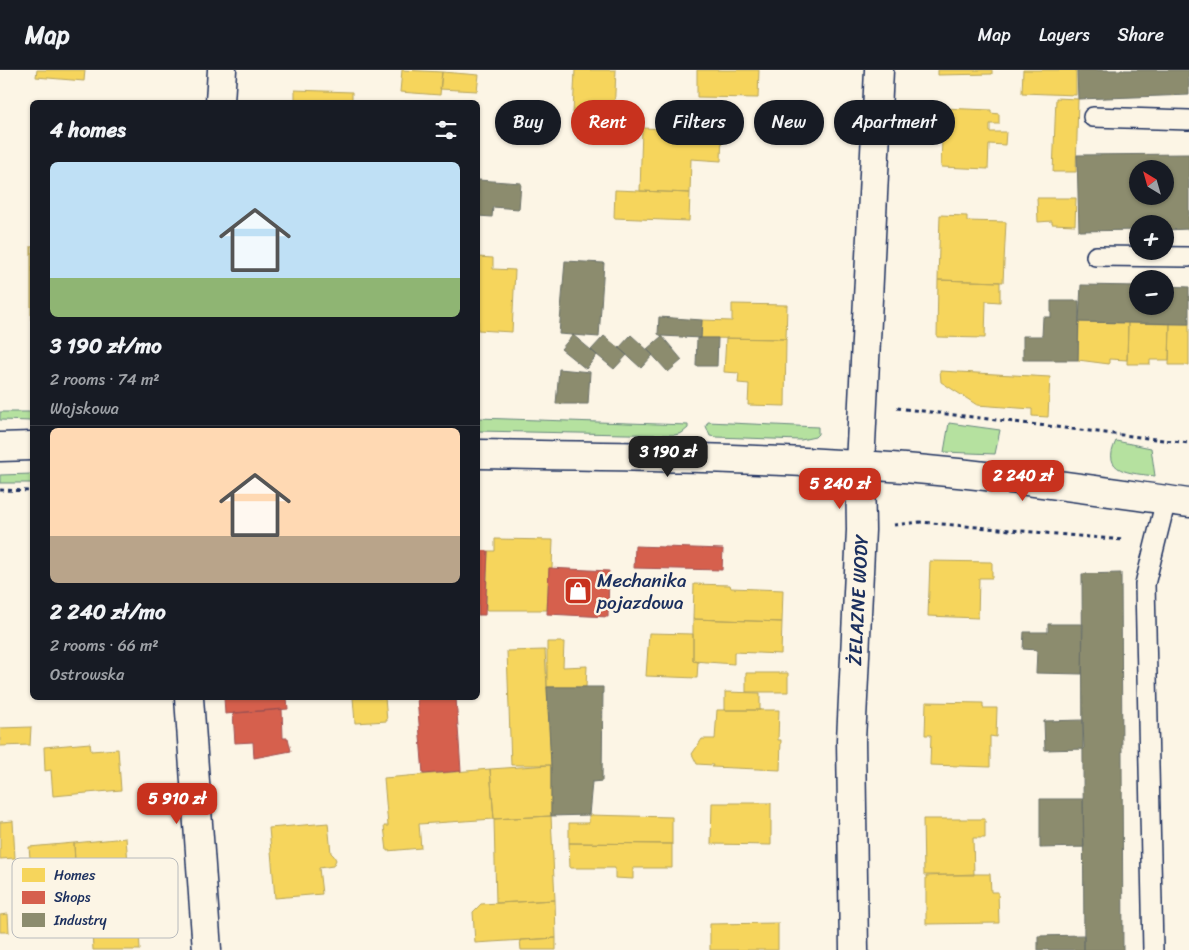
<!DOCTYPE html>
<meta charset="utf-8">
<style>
:root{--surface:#171b24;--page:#242831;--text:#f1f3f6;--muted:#9ea1a6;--line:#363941;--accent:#c8321e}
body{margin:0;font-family:Sriracha,sans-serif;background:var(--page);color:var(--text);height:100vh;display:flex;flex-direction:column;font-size:19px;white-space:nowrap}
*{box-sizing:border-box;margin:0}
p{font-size:16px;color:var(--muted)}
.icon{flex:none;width:28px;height:28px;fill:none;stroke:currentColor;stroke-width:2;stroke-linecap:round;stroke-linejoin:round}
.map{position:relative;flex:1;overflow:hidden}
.side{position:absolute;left:30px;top:30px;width:450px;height:600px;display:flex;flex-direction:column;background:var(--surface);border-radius:8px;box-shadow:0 1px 4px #0004}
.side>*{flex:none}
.top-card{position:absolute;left:495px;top:30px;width:475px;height:45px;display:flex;gap:10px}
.needle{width:32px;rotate:323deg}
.fabs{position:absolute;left:1129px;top:90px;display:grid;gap:10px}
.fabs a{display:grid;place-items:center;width:45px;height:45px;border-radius:50%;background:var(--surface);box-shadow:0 1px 4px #0004;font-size:25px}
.price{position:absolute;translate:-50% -42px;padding:0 11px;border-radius:10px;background:var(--accent);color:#fff;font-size:16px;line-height:32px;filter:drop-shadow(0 1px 2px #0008)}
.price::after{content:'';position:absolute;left:50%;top:30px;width:15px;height:11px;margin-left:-8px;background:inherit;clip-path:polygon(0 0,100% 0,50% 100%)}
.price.current{background:#222;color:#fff}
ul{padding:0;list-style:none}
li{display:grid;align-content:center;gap:10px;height:265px;padding:0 20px}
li+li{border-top:1px solid var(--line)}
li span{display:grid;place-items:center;height:155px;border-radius:8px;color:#555}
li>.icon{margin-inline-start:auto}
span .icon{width:90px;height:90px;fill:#fffc;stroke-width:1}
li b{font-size:21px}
h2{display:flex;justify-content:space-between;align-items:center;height:60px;padding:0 20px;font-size:21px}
.pill{padding:0 18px;border-radius:22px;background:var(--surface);box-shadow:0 1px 4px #0004;font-size:18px;line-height:45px}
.pill.current{background:var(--accent);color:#fff}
header{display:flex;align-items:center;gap:30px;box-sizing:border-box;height:70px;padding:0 25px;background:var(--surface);border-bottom:1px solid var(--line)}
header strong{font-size:24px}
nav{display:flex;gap:28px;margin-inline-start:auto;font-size:18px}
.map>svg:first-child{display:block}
.green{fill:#b5e19f;stroke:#68887e}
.homes{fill:#f6d55c;stroke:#b4a35d}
.shops{fill:#d6604d;stroke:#9e5152}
.industry{fill:#8c8c6e;stroke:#6a7069;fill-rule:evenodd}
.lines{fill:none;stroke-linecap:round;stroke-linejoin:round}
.lane-casing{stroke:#1b2f5e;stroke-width:22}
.street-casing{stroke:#1b2f5e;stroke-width:31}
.secondary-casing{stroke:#1b2f5e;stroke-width:31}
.path{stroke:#1b2f5e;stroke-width:3;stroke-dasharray:4 4;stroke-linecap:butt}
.lane{stroke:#fcf5e5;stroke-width:19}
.street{stroke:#fcf5e5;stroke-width:28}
.secondary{stroke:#fcf5e5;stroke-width:28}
.labels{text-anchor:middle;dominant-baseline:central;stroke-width:5;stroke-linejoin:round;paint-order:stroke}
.poi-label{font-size:19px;fill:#1b2f5e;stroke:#fcf5e5;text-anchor:start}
.street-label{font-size:19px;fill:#1b2f5e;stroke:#fcf5e5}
.key{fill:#fcf5e5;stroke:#b8babc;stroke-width:1}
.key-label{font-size:14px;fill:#1b2f5e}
</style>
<header>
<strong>Map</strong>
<nav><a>Map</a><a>Layers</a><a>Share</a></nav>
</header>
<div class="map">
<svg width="1189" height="880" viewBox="0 0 1189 880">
<rect width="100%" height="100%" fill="#fcf5e5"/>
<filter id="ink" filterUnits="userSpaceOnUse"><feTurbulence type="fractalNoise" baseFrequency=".02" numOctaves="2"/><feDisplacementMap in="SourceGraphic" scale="10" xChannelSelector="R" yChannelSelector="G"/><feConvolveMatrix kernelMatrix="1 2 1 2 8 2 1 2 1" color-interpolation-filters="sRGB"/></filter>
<g filter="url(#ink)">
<path class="green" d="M 0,342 L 32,342 L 32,351 L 0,350 Z
M 478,348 L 688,355 L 688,358 L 682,363 L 675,365 L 478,361 Z
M 708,352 L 818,357 L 818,364 L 815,367 L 801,370 L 716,367 L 710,366 L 706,356 Z
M 949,353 L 1000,360 L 995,384 L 944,382 Z
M 1116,371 L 1151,378 L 1155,406 C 1131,403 1100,403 1116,371 Z
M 32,404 L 32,413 L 0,413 L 0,405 Z"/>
<path class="homes" d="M 37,0 L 85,0 L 84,11 L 36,7 Z
M 402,0 L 442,2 L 440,25 L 400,22 Z
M 575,0 L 616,0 L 614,46 L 573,43 Z
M 697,0 L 759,0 L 758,28 L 697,27 Z
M 938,0 L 992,0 L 992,4 L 938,5 Z
M 1023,0 L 1076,0 L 1076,25 L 1022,23 Z
M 442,2 L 479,5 L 477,21 L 440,19 Z
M 295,20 L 352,22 L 352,32 L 295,32 Z
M 1056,28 L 1078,29 L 1076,102 L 1053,102 Z
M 943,38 L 991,40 L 991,43 L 999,44 L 999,54 L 990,54 L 990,62 L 1006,62 L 1005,75 L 989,74 L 988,99 L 941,97 Z
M 642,58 L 722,61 L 721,91 L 691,89 L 690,123 L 640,121 Z
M 615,120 L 690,123 L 689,151 L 614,148 Z
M 1037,128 L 1076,128 L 1075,155 L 1052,154 L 1052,151 L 1038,152 Z
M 940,145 L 967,146 L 967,151 L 1006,152 L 1003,212 L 938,210 Z
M 31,176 L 32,177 L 32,250 L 31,250 Z
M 478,187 L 493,188 L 493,199 L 515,200 L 512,262 L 478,260 Z
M 938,210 L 1000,212 L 1000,232 L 986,231 L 985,268 L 937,267 Z
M 732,234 L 787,235 L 786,269 L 701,268 L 702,250 L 732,251 Z
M 1079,252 L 1128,253 L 1127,290 L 1109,289 L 1109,294 L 1078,290 Z
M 1128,253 L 1170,254 L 1169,290 L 1150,290 L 1150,294 L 1127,294 Z
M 1170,254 L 1189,254 L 1189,295 L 1169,295 Z
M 726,268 L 786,269 L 785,336 L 748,335 L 749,314 L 738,313 L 739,303 L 724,302 Z
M 940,301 L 1050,307 L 1048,347 L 1032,346 L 1032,339 L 977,335 L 941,312 Z
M 495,469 L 553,470 L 552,498 L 549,498 L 547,540 L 486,540 L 488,481 L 495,481 Z
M 930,491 L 992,492 L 992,508 L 979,508 L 978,548 L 928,546 Z
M 694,514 L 730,515 L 731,518 L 783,520 L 782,552 L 693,549 Z
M 693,549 L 782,552 L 781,584 L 734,582 L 734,594 L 693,591 Z
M 649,563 L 693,564 L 693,591 L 698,592 L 697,608 L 646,606 Z
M 547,572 L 564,572 L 563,597 L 587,596 L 586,617 L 547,617 Z
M 545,580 L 551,695 L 511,695 L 507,581 Z
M 746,603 L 788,603 L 788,622 L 746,622 Z
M 725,622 L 760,623 L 760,640 L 725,640 Z
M 353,628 L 385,628 L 387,651 L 355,653 Z
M 926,632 L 983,633 L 983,638 L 997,638 L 996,667 L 990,666 L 990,697 L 930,695 L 931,665 L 925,665 Z
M 717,640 L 779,640 L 778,670 L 781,670 L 780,700 L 712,697 L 713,695 L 697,694 L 692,684 L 702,669 L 715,669 Z
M 31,657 L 30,675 L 0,676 L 0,658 Z
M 90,673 L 91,681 L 118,679 L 121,720 L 53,726 L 51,700 L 45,701 L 44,677 Z
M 551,695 L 551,746 L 494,749 L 490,699 Z
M 490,699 L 494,749 L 419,754 L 421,778 L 387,781 L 384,756 L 388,756 L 384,708 Z
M 712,733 L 771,733 L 771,775 L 711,774 Z
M 589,745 L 672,747 L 672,774 L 569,773 L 569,753 L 589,753 Z
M 551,746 L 555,830 L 496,833 L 494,749 Z
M 923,749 L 985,749 L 985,768 L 973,768 L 974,805 L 924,805 Z
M 13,751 L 15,788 L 0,789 L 0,752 Z
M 328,753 L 331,783 L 334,786 L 336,790 L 333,796 L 319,798 L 322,824 L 275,828 L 269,758 Z
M 126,768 L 130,817 L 65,823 L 63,794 L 75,793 L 74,773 Z
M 74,773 L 75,793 L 55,795 L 57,809 L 32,811 L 29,777 Z
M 569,773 L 672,774 L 672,798 L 633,798 L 633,809 L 615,808 L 615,798 L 570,798 Z
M 974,804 L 990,804 L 991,822 L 998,822 L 999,853 L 926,854 L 926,806 Z
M 555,830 L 556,868 L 475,873 L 473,842 L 481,834 Z
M 131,838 L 132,859 L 139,859 L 140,880 L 93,880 L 92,861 L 81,862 L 80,841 Z
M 8,844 L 9,862 L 0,862 L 0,845 Z
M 778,853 L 778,880 L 710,880 L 710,854 Z
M 556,868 L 556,880 L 521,880 L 520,870 Z"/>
<path class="shops" d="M 635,476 L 723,479 L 722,500 L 634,498 Z
M 478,480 L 488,481 L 485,545 L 478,545 Z
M 549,498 L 609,501 L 608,547 L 547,544 Z
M 224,628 L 287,628 L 288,639 L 225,644 Z
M 417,628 L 456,628 L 461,701 L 423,704 Z
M 282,639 L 283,668 L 288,668 L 291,681 L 254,688 L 253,672 L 235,673 L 233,643 Z"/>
<path class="industry" d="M 1077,0 L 1189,0 L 1189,25 L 1078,29 Z
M 1189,84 L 1189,159 L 1165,160 L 1165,154 L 1138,154 L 1138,160 L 1079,161 L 1077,85 ZM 1138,99 L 1165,99 L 1165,126 L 1138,126 Z
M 478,110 L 521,113 L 519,139 L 493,137 L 492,147 L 478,146 Z
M 565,191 L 604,193 L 599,267 L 559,264 Z
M 1081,215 L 1138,216 L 1138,236 L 1165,236 L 1165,216 L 1189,217 L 1189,254 L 1079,252 Z
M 1051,231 L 1079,231 L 1078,290 L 1023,290 L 1023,266 L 1042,266 L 1043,247 L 1051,247 Z
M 659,247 L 702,250 L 701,268 L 662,266 L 658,264 Z
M 573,265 L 597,285 L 586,299 L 561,279 Z
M 631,265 L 653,285 L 641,298 L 619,278 Z
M 604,266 L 627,285 L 614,299 L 591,280 Z
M 662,266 L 682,290 L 668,302 L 647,279 Z
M 697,268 L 718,268 L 717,296 L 696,296 Z
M 559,299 L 590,302 L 588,334 L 556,334 Z
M 1121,503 L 1123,880 L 1084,880 L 1082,504 Z
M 1048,554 L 1083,554 L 1082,604 L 1036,603 L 1037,580 L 1023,579 L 1024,562 L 1048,562 Z
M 547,617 L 603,617 L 602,711 L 592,712 L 589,745 L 551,746 L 551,695 Z
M 1083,650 L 1084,679 L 1045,680 L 1044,651 Z
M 1040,729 L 1083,729 L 1084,777 L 1040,778 Z
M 1084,865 L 1084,880 L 1038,880 L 1038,866 Z"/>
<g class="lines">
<defs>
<path id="lane" d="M 1093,47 L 1189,50
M 1096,186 L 1189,187
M 1153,880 L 1145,514 L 1166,430"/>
<path id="street" d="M 220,32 L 222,0
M 189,628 L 207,880
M 854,880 L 851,670 L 861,460 L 860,395 L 879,0"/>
<path id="secondary" d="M 0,377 L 32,376
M 478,384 C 605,386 732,387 859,395 C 969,401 1079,418 1189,433"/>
</defs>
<use href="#lane" class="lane-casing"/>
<use href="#street" class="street-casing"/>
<use href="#secondary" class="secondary-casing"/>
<path class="path" d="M 897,338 L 1189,373
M 0,420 L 32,421
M 894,455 L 920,452 L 1124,470"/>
<use href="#lane" class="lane"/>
<use href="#street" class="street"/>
<use href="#secondary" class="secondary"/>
</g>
</g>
<defs>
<symbol id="shop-square" viewBox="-11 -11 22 22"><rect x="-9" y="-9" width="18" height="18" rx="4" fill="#c8321e" stroke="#fcf5e5"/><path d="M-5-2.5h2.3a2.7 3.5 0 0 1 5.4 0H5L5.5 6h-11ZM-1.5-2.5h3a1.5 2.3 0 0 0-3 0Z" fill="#fff"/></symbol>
</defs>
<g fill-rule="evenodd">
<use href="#shop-square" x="562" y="505" width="32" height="32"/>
</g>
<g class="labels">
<g class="poi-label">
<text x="597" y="510">Mechanika<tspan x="597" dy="22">pojazdowa</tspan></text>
</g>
<g class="street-label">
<text transform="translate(858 530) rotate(-87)">ŻELAZNE WODY</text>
</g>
</g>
<rect x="12" y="788" width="166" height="80" rx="8" class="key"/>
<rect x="22" y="798" width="23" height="14" fill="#f6d55c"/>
<rect x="22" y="821" width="23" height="13" fill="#d6604d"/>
<rect x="22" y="843" width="23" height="14" fill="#8c8c6e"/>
<g class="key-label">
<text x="54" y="810">Homes</text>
<text x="54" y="832">Shops</text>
<text x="54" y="855">Industry</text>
</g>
</svg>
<div class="fabs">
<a><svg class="needle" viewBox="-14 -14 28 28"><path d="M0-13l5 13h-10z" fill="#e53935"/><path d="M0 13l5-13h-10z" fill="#9ea1a6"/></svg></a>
<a>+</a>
<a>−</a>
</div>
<b class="price current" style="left:668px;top:408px">3 190 zł</b>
<b class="price" style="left:1023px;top:432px">2 240 zł</b>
<b class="price" style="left:840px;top:440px">5 240 zł</b>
<b class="price" style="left:177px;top:755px">5 910 zł</b>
<div class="top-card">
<a class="pill">Buy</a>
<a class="pill current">Rent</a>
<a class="pill">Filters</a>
<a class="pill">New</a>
<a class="pill">Apartment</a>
</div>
<section class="side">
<h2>4 homes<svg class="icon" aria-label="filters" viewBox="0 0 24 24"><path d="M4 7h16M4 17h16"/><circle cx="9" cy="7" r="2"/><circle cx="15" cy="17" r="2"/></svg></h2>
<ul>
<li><span style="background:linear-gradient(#bfe0f5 75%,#8fb573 0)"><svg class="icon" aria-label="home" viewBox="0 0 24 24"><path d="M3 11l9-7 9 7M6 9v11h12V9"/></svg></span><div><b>3 190 zł/mo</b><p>2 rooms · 74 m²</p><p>Wojskowa</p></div></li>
<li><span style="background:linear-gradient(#ffd9b3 70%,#b9a48a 0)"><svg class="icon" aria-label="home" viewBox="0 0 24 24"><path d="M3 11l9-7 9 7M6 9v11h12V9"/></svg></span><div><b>2 240 zł/mo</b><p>2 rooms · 66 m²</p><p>Ostrowska</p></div></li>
</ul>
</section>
</div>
